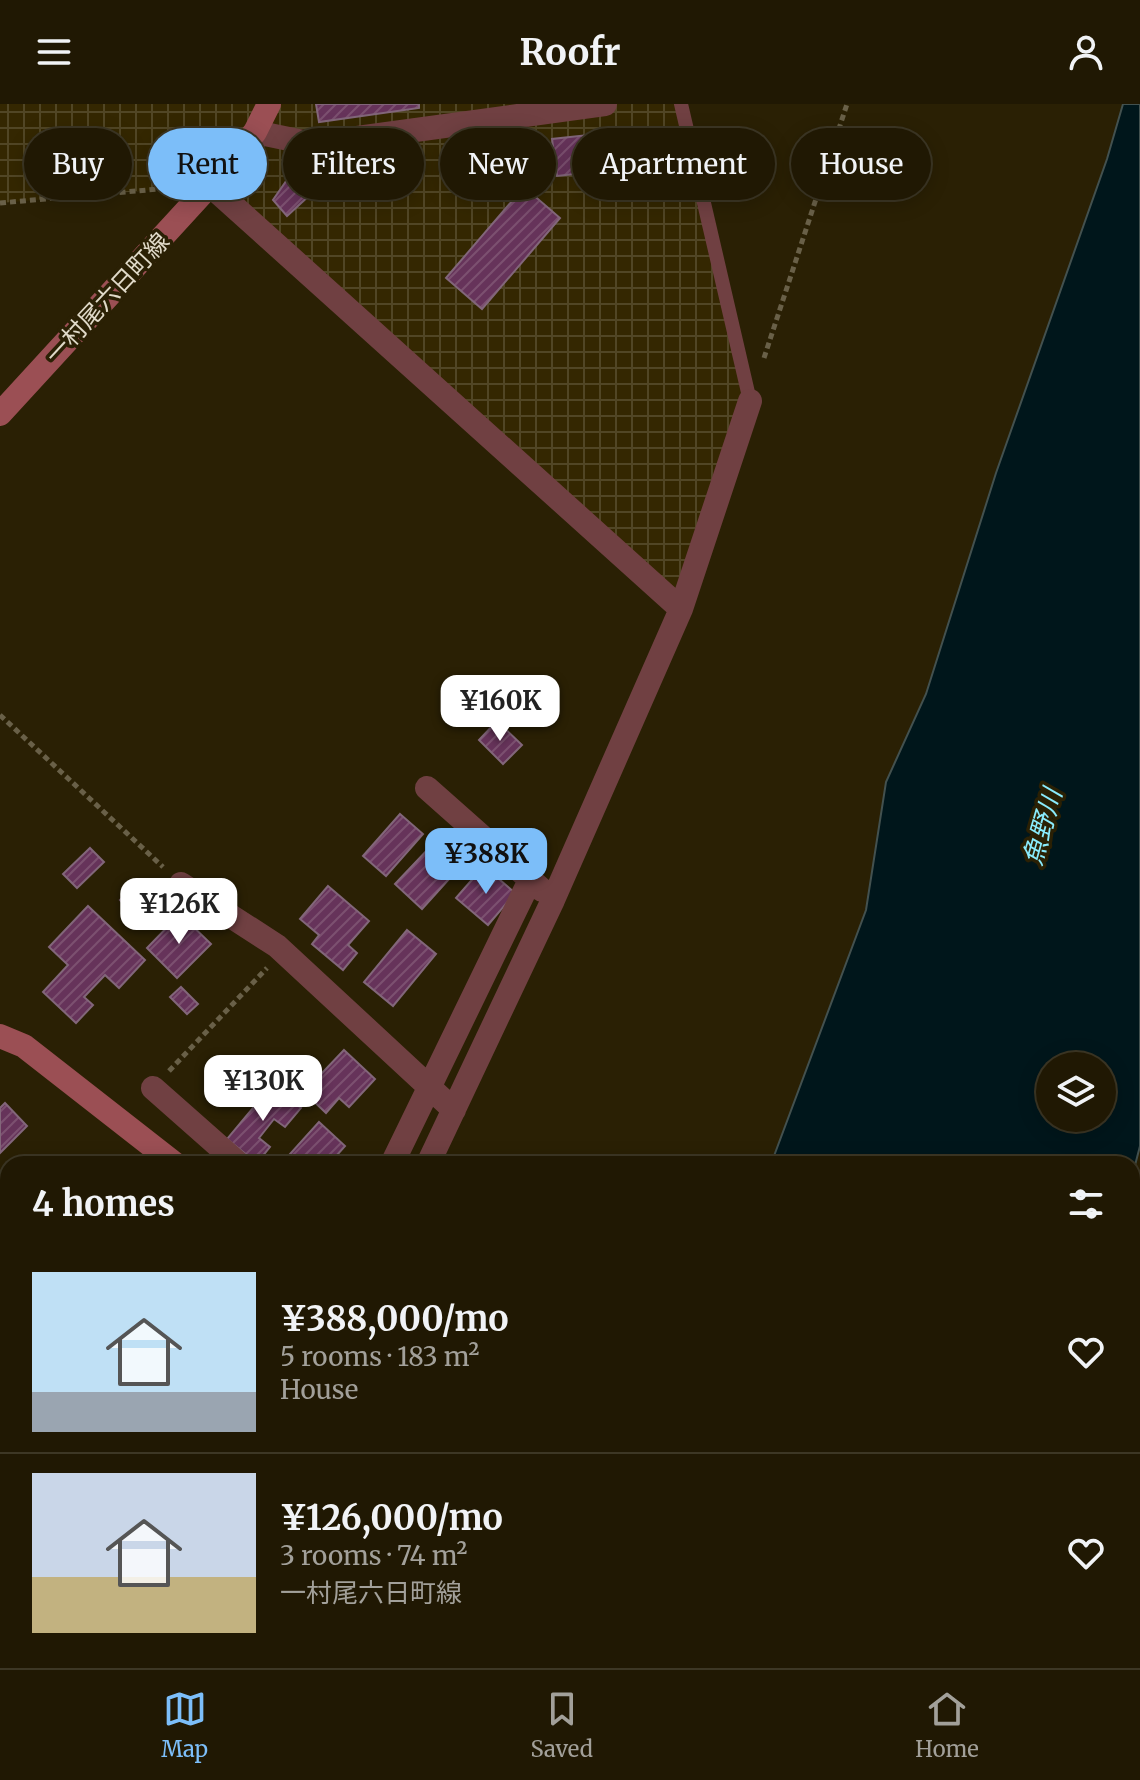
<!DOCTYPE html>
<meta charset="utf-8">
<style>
:root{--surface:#201803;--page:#2d2512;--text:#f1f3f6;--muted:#a2a09a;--line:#3d3725;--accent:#7cbef9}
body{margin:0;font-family:Merriweather,"Noto Sans JP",serif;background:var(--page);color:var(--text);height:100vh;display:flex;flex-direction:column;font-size:30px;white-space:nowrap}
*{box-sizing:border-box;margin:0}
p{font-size:26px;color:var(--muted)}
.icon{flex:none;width:44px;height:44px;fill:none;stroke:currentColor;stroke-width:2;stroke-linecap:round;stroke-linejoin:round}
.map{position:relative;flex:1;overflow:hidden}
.drawer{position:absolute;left:0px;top:1052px;width:1140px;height:512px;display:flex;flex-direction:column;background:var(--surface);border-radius:24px 24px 0 0;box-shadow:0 4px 20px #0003,0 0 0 2px var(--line)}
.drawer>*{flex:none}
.guide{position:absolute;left:24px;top:24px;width:1092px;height:72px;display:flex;gap:16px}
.buttons{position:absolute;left:1036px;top:948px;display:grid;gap:16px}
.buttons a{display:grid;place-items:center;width:80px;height:80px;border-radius:50%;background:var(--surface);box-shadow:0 4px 20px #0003,0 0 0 2px var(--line);font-size:40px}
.price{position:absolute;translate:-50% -68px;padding:0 18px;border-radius:16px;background:#fff;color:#222;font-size:26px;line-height:52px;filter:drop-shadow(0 2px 4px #0008)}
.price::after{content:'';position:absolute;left:50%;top:48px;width:24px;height:18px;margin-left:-12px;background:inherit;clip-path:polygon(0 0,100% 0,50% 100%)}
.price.on{background:var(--accent);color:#111}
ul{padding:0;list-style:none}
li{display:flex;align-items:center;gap:24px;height:200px;padding:0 32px}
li+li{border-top:2px solid var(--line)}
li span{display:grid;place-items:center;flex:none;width:224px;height:160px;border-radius:0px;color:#555}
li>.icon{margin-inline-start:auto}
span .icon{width:96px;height:96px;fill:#fffc;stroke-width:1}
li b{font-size:34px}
h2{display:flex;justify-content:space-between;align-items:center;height:96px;padding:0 32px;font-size:34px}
.chip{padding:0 28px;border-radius:36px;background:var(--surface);box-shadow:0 4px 20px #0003,0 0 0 2px var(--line);font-size:28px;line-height:72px}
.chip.on{background:var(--accent);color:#111}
header{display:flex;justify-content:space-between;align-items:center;height:104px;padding:0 32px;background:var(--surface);font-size:36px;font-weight:700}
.tabs{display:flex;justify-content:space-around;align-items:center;height:112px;border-top:2px solid var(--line);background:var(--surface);font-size:22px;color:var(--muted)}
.tabs a{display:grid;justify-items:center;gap:4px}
.tabs .on{color:var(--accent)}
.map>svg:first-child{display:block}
.industrial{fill:url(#industrial-grid)}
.water{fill:#00161b;stroke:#43514f;stroke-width:2;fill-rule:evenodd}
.building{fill:url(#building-hatch);stroke:#82667a;stroke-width:2}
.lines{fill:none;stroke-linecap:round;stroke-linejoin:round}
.path{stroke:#696048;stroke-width:5;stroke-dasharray:6 4;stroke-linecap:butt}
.lane{stroke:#704042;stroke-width:14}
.street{stroke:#704042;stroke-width:24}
.secondary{stroke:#9b4f54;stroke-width:24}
.highway{stroke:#db646e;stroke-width:24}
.labels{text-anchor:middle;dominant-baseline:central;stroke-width:7;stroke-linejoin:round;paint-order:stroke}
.street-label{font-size:24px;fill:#e0dac9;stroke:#2a2004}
.water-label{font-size:26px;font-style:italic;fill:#8aecfd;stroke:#2a2004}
</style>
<header><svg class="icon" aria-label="menu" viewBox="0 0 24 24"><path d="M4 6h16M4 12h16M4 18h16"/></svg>Roofr<svg class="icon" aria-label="person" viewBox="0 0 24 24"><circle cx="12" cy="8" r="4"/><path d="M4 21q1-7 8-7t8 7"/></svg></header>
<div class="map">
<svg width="1140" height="1564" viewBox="0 0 1140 1564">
<defs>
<pattern id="industrial-grid" width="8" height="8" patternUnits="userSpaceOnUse" patternTransform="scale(2)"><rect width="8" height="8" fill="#342701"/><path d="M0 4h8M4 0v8" fill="none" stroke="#514625"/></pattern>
<pattern id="building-hatch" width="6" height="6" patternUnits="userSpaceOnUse" patternTransform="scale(2)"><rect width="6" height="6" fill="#66335a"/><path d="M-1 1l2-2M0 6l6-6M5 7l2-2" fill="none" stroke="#7c5070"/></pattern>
</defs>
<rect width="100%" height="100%" fill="#2a2004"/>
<path class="industrial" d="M 0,0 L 681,0 L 750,297 L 681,505 L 210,81 L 0,99 Z"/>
<path class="water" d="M 1123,0 L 1140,0 L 1140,1042 L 1133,1069 L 1132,1073 L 1132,1060 L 771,1060 L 866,806 L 886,678 L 926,590 L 996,369 L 1107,55 ZM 1102,962 L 1102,1014 L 1050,1014 L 1050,962 Z
M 493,1556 L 609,1556 L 605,1564 L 488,1564 Z
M 724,1556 L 910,1556 L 907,1564 L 720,1564 Z"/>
<path class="building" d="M 316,0 L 419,0 L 419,4 L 319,18 Z
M 588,31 L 592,68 L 557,72 L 552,35 Z
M 289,73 L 312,89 L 287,112 L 273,96 Z
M 524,83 L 560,114 L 482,205 L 446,174 Z
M 497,617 L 522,641 L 503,660 L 479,636 Z
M 400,710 L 423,730 L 386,772 L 363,752 Z
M 432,741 L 458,765 L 422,805 L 395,780 Z
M 90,744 L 104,758 L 77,784 L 63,770 Z
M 484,762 L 515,789 L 488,821 L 456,794 Z
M 136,780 L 151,795 L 134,812 L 120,796 Z
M 328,782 L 369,817 L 348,841 L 357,849 L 343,866 L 312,840 L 319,831 L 300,815 Z
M 88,802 L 145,856 L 119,884 L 105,871 L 84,893 L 93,901 L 76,919 L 43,888 L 68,861 L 49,843 Z
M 180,810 L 211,840 L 177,874 L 147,844 Z
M 407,826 L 436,850 L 393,902 L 364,878 Z
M 181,883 L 198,900 L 187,910 L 170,893 Z
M 344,946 L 375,975 L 349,1003 L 339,994 L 326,1009 L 304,988 Z
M 272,981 L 301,1004 L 285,1023 L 274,1015 L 259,1034 L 270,1043 L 257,1059 L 227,1035 Z
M 5,999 L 27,1022 L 0,1049 L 0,1004 Z
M 319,1018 L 345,1042 L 329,1060 L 316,1060 L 312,1057 L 309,1060 L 281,1060 Z
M 0,1334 L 8,1340 L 8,1366 L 0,1360 Z
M 8,1485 L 8,1554 L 0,1549 L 0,1498 Z"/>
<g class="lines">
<path class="path" d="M 0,99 L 170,84
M 764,254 L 847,0
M 0,611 L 163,763
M 169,967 L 267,864"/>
<path class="lane" d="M 681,0 L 750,297"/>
<path class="street" d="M 255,28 L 313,40 L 605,0
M 210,81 L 681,505
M 427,684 L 542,786
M 181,780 L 277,842 L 454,1006
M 153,984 L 239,1060
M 392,1060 L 530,776
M 428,1060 L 553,796 L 681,505 L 750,297
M 0,1262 L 8,1269
M 0,1304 L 8,1304
M 126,1564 L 131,1556"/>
<path class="secondary" d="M 0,310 L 210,81 L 255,28 L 269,0
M 0,932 L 24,942 L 175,1060
M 0,1291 L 8,1285
M 825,1556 L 836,1564"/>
<path class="highway" d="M 1132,1526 L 1140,1513
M 1109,1564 L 1114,1556"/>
</g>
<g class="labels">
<g class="street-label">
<text transform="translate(107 194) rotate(-47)">一村尾六日町線</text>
</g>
<g class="water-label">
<text transform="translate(1042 723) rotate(-74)">魚野川</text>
</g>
</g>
</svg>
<div class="buttons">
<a><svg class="icon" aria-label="layers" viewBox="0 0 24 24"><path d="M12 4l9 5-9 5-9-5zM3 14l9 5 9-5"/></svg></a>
</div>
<b class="price" style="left:500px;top:639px">¥160K</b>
<b class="price on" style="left:486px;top:792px">¥388K</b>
<b class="price" style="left:179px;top:842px">¥126K</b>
<b class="price" style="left:263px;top:1019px">¥130K</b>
<div class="guide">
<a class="chip">Buy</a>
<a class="chip on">Rent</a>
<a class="chip">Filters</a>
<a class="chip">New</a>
<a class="chip">Apartment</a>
<a class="chip">House</a>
</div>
<section class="drawer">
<h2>4 homes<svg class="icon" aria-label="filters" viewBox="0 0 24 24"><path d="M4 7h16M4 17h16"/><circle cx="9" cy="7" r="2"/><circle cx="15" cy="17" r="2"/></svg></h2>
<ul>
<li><span style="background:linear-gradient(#bfe0f5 75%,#9aa5b1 0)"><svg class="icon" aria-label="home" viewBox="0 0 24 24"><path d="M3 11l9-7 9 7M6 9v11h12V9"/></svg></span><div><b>¥388,000/mo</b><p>5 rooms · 183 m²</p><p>House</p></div><svg class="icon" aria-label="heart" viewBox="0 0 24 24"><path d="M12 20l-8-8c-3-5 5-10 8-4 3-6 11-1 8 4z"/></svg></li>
<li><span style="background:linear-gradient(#c9d6e8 65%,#c2b280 0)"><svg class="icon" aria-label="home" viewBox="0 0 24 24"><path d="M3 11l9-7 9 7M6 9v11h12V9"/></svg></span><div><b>¥126,000/mo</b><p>3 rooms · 74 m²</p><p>一村尾六日町線</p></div><svg class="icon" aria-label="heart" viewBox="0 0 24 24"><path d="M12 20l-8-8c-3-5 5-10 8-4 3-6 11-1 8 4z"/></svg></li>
</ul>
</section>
</div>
<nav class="tabs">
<a class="on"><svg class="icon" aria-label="map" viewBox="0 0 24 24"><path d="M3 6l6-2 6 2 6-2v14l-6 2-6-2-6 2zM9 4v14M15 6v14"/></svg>Map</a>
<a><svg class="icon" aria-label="saved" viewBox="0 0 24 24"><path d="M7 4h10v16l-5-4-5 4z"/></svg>Saved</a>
<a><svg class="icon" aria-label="home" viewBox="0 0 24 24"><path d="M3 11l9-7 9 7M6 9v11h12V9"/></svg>Home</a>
</nav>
